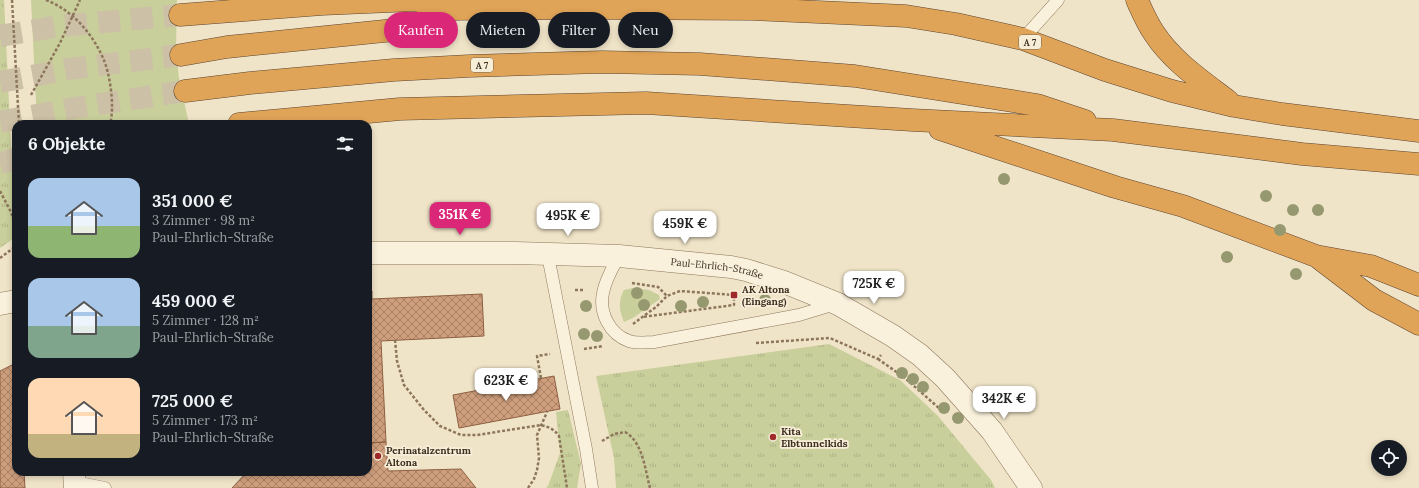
<!DOCTYPE html>
<html lang="de">
<meta charset="utf-8">
<style>
:root{--surface:#171b24;--page:#242831;--text:#f1f3f6;--muted:#9ea1a6;--accent:#db2777}
body{margin:0;font-family:Lora,serif;background:var(--page);color:var(--text);height:100vh;display:flex;flex-direction:column;font-size:15px;white-space:nowrap}
*{box-sizing:border-box;margin:0}
p{font-size:13px;color:var(--muted)}
.icon{flex:none;width:22px;height:22px;fill:none;stroke:currentColor;stroke-width:2;stroke-linecap:round;stroke-linejoin:round}
.map{position:relative;flex:1;overflow:hidden}
.panel{position:absolute;left:12px;top:120px;width:360px;height:356px;display:flex;flex-direction:column;background:var(--surface);border-radius:12px;box-shadow:0 2px 6px #0003}
.panel>*{flex:none}
.top-card{position:absolute;left:384px;top:12px;width:380px;height:36px;display:flex;gap:8px}
.fabs{position:absolute;left:1371px;top:440px;display:grid;gap:8px}
.fabs a{display:grid;place-items:center;width:36px;height:36px;border-radius:50%;background:var(--surface);box-shadow:0 2px 6px #0003;font-size:20px}
.price{position:absolute;translate:-50% -34px;padding:0 9px;border-radius:8px;background:#fff;color:#222;font-size:13px;line-height:26px;filter:drop-shadow(0 1px 2px #0008)}
.price::after{content:'';position:absolute;left:50%;top:24px;width:12px;height:9px;margin-left:-6px;background:inherit;clip-path:polygon(0 0,100% 0,50% 100%)}
.price.on{background:var(--accent);color:#fff}
ul{padding:0;list-style:none}
li{display:flex;align-items:center;gap:12px;height:100px;padding:0 16px}
li span{display:grid;place-items:center;flex:none;width:112px;height:80px;border-radius:12px;color:#555}
li>.icon{margin-inline-start:auto}
span .icon{width:48px;height:48px;fill:#fffc;stroke-width:1}
li b{font-size:17px}
h2{display:flex;justify-content:space-between;align-items:center;height:48px;padding:0 16px;font-size:17px}
.chip{padding:0 14px;border-radius:18px;background:var(--surface);box-shadow:0 2px 6px #0003;font-size:14px;line-height:36px}
.chip.on{background:var(--accent);color:#fff}
.map>svg:first-child{display:block}
.grass{fill:#c9cf9b}
.park{fill:url(#park-tufts)}
.building{fill:url(#building-cross-hatch);stroke:#8d5f41}
.lines{fill:none;stroke-linecap:round;stroke-linejoin:round}
.highway-tunnel{stroke:#ccc0a6;stroke-width:22;stroke-dasharray:22 11;stroke-linecap:butt}
.lane-casing{stroke:#8d765c;stroke-width:13}
.street-casing{stroke:#8d765c;stroke-width:23}
.highway-casing{stroke:#5b4430;stroke-width:23}
.path{stroke:#8d765c;stroke-width:2.5;stroke-dasharray:3 2;stroke-linecap:butt}
.lane{stroke:#faf1dc;stroke-width:12}
.street{stroke:#faf1dc;stroke-width:22}
.highway{stroke:#e0a458;stroke-width:22}
.tree{fill:#96986f}
.poi-dot{fill:#9e2a2b;stroke:#f7eed8;stroke-width:1.5}
.labels{text-anchor:middle;dominant-baseline:central;stroke-width:3.5;stroke-linejoin:round;paint-order:stroke}
.shield{fill:#f7eed8;stroke:#756857;stroke-width:1}
.shield-label{font-size:9px;font-weight:bold;fill:#3d2e20}
.street-label{font-size:10px;fill:#3d2e20;stroke:#f7eed8}
.poi-label{font-size:10px;font-weight:bold;fill:#3d2e20;stroke:#f7eed8;text-anchor:start}
</style>
<div class="map">
<svg width="1419" height="488" viewBox="0 0 1419 488">
<defs>
<pattern id="park-tufts" width="24" height="20" patternUnits="userSpaceOnUse"><rect width="24" height="20" fill="#c9cf9b"/><path d="M3 7l-1-3M5 7V3M7 7l1-3M15 17l-1-3M17 17v-4M19 17l1-3" fill="none" stroke="#aeb285"/></pattern>
<pattern id="building-cross-hatch" width="8" height="8" patternUnits="userSpaceOnUse"><rect width="8" height="8" fill="#cf9f7d"/><path d="M0 0l8 8M0 8l8-8" fill="none" stroke="#a98266"/></pattern>
</defs>
<rect width="100%" height="100%" fill="#f0e4c8"/>
<path class="grass" d="M 31,0 L 177,0 L 176,51 L 179,78 L 189,124 L 37,124 Z
M 633,288 L 649,290 L 659,295 L 660,299 L 633,318 L 624,322 C 619,310 618,301 624,290 Z"/>
<path class="park" d="M 0,0 L 4,0 L 11,144 L 16,184 L 16,237 L 0,248 Z
M 829,344 L 900,380 L 938,416 L 991,480 L 995,488 L 616,488 L 614,458 L 596,376 Z
M 568,410 L 581,464 L 577,488 L 546,488 L 548,486 L 560,453 L 556,412 Z"/>
<path class="building" d="M 368,291 L 372,291 L 372,299 L 482,294 L 484,336 L 381,341 L 386,442 L 368,443 Z
M 12,365 L 16,378 L 16,472 L 24,472 L 25,488 L 0,488 L 0,371 Z
M 554,376 L 560,409 L 459,428 L 453,395 Z
M 386,442 L 388,471 L 461,469 L 476,488 L 232,488 L 247,472 L 368,472 L 368,443 Z"/>
<g class="lines">
<path class="highway-tunnel" d="M 0,36 L 60,26 L 180,15
M 0,82 L 69,69 L 181,55
M 0,122 L 74,108 L 185,91
M 0,163 L 16,159"/>
<defs>
<path id="lane" d="M 1023,39 L 1058,0
M 549,254 L 550,266 L 586,449 L 592,488
M 619,256 C 613,267 605,280 603,293 C 599,312 609,334 629,341 C 637,344 646,342 654,342 L 799,315 L 835,304
M 75,482 L 105,488"/>
<g id="street">
<path id="s1" d="M 368,253 L 516,253 L 619,256 L 731,267 L 746,270 L 784,282 L 838,304 L 893,336 L 920,355 L 945,378 L 992,431 L 1031,488"/>
<path d="M 0,304 L 16,301"/>
<path d="M 74,472 L 75,488"/>
</g>
<path id="highway" d="M 1137,0 C 1142,11 1147,23 1154,33 C 1172,61 1202,81 1228,101
M 180,15 L 322,4 L 415,0 L 454,9 L 589,8 L 752,9 L 906,16 L 956,24 L 1023,39 L 1105,70 L 1172,91 L 1234,106 L 1282,114 L 1419,131
M 181,55 L 227,47 L 414,28 L 454,9
M 185,91 L 250,83 L 394,70 L 469,66 L 602,62 L 700,64 L 855,76 L 1037,105 L 1085,121
M 239,124 L 400,109 L 646,103 L 912,120 L 1113,130 L 1302,154 L 1419,164
M 940,129 L 1115,187 L 1183,206 L 1316,256 L 1371,266 L 1419,285
M 1319,258 L 1374,300 L 1419,324"/>
</defs>
<use href="#lane" class="lane-casing"/>
<use href="#street" class="street-casing"/>
<use href="#highway" class="highway-casing"/>
<path class="path" d="M 12,0 L 19,124
M 46,0 C 72,10 92,33 103,58 C 110,73 115,107 110,124
M 31,95 L 60,43 L 80,0
M 0,191 L 11,212 L 16,229
M 0,258 L 16,246
M 632,283 L 658,287 L 667,296
M 575,290 L 585,290
M 633,324 L 656,307 L 667,296 L 680,291 L 734,295 L 734,305 L 642,317
M 395,340 L 397,361 L 404,385 L 424,410 L 440,426 L 461,435 L 477,435 L 541,425 C 549,427 554,429 559,436 L 567,488
M 756,343 L 830,338 L 878,359 L 881,355
M 584,349 L 603,346
M 878,359 L 905,378 L 940,409
M 541,378 L 537,356 L 550,354
M 602,441 L 614,434 L 625,432 C 643,442 645,470 650,488
M 528,488 L 534,479 L 537,470 L 539,458 L 537,435 L 547,412"/>
<use href="#lane" class="lane"/>
<use href="#street" class="street"/>
<use href="#highway" class="highway"/>
</g>
<g class="tree">
<circle cx="1004" cy="179" r="6"/>
<circle cx="1266" cy="196" r="6"/>
<circle cx="1293" cy="210" r="6"/>
<circle cx="1318" cy="210" r="6"/>
<circle cx="1280" cy="230" r="6"/>
<circle cx="1227" cy="257" r="6"/>
<circle cx="1296" cy="274" r="6"/>
<circle cx="637" cy="293" r="6"/>
<circle cx="765" cy="300" r="6"/>
<circle cx="703" cy="302" r="6"/>
<circle cx="644" cy="305" r="6"/>
<circle cx="586" cy="306" r="6"/>
<circle cx="681" cy="306" r="6"/>
<circle cx="584" cy="334" r="6"/>
<circle cx="597" cy="336" r="6"/>
<circle cx="902" cy="373" r="6"/>
<circle cx="913" cy="379" r="6"/>
<circle cx="923" cy="387" r="6"/>
<circle cx="944" cy="408" r="6"/>
<circle cx="958" cy="418" r="6"/>
</g>
<g class="poi-dot">
<rect x="730" y="291" width="8" height="8" rx="2"/>
<circle cx="773" cy="437" r="4"/>
<circle cx="378" cy="456" r="4"/>
</g>
<g class="labels">
<g class="shield">
<rect x="1019" y="35" width="22" height="14" rx="3"/>
<rect x="471" y="58" width="22" height="14" rx="3"/>
</g>
<g class="shield-label">
<text x="1030" y="42">A 7</text>
<text x="482" y="65">A 7</text>
</g>
<g class="street-label">
<text stroke="none"><textPath href="#s1" startOffset="350">Paul-Ehrlich-Straße</textPath></text>
</g>
<g class="poi-label">
<text x="742" y="289">AK Altona<tspan x="742" dy="12">(Eingang)</tspan></text>
<text x="781" y="431">Kita<tspan x="781" dy="12">Elbtunnelkids</tspan></text>
<text x="386" y="450">Perinatalzentrum<tspan x="386" dy="12">Altona</tspan></text>
</g>
</g>
</svg>
<div class="fabs">
<a><svg class="icon" aria-label="locate" viewBox="0 0 24 24"><circle cx="12" cy="12" r="6"/><path d="M12 2v4M12 18v4M2 12h4M18 12h4"/></svg></a>
</div>
<b class="price on" style="left:460px;top:236px">351K €</b>
<b class="price" style="left:568px;top:237px">495K €</b>
<b class="price" style="left:685px;top:245px">459K €</b>
<b class="price" style="left:874px;top:305px">725K €</b>
<b class="price" style="left:506px;top:402px">623K €</b>
<b class="price" style="left:1004px;top:420px">342K €</b>
<div class="top-card">
<a class="chip on">Kaufen</a>
<a class="chip">Mieten</a>
<a class="chip">Filter</a>
<a class="chip">Neu</a>
</div>
<section class="panel">
<h2>6 Objekte<svg class="icon" aria-label="filters" viewBox="0 0 24 24"><path d="M4 7h16M4 17h16"/><circle cx="9" cy="7" r="2"/><circle cx="15" cy="17" r="2"/></svg></h2>
<ul>
<li><span style="background:linear-gradient(#a9c7e8 60%,#8fb573 0)"><svg class="icon" aria-label="home" viewBox="0 0 24 24"><path d="M3 11l9-7 9 7M6 9v11h12V9"/></svg></span><div><b>351 000 €</b><p>3 Zimmer · 98 m²</p><p>Paul-Ehrlich-Straße</p></div></li>
<li><span style="background:linear-gradient(#a9c7e8 60%,#7fa58c 0)"><svg class="icon" aria-label="home" viewBox="0 0 24 24"><path d="M3 11l9-7 9 7M6 9v11h12V9"/></svg></span><div><b>459 000 €</b><p>5 Zimmer · 128 m²</p><p>Paul-Ehrlich-Straße</p></div></li>
<li><span style="background:linear-gradient(#ffd9b3 70%,#c2b280 0)"><svg class="icon" aria-label="home" viewBox="0 0 24 24"><path d="M3 11l9-7 9 7M6 9v11h12V9"/></svg></span><div><b>725 000 €</b><p>5 Zimmer · 173 m²</p><p>Paul-Ehrlich-Straße</p></div></li>
</ul>
</section>
</div>
